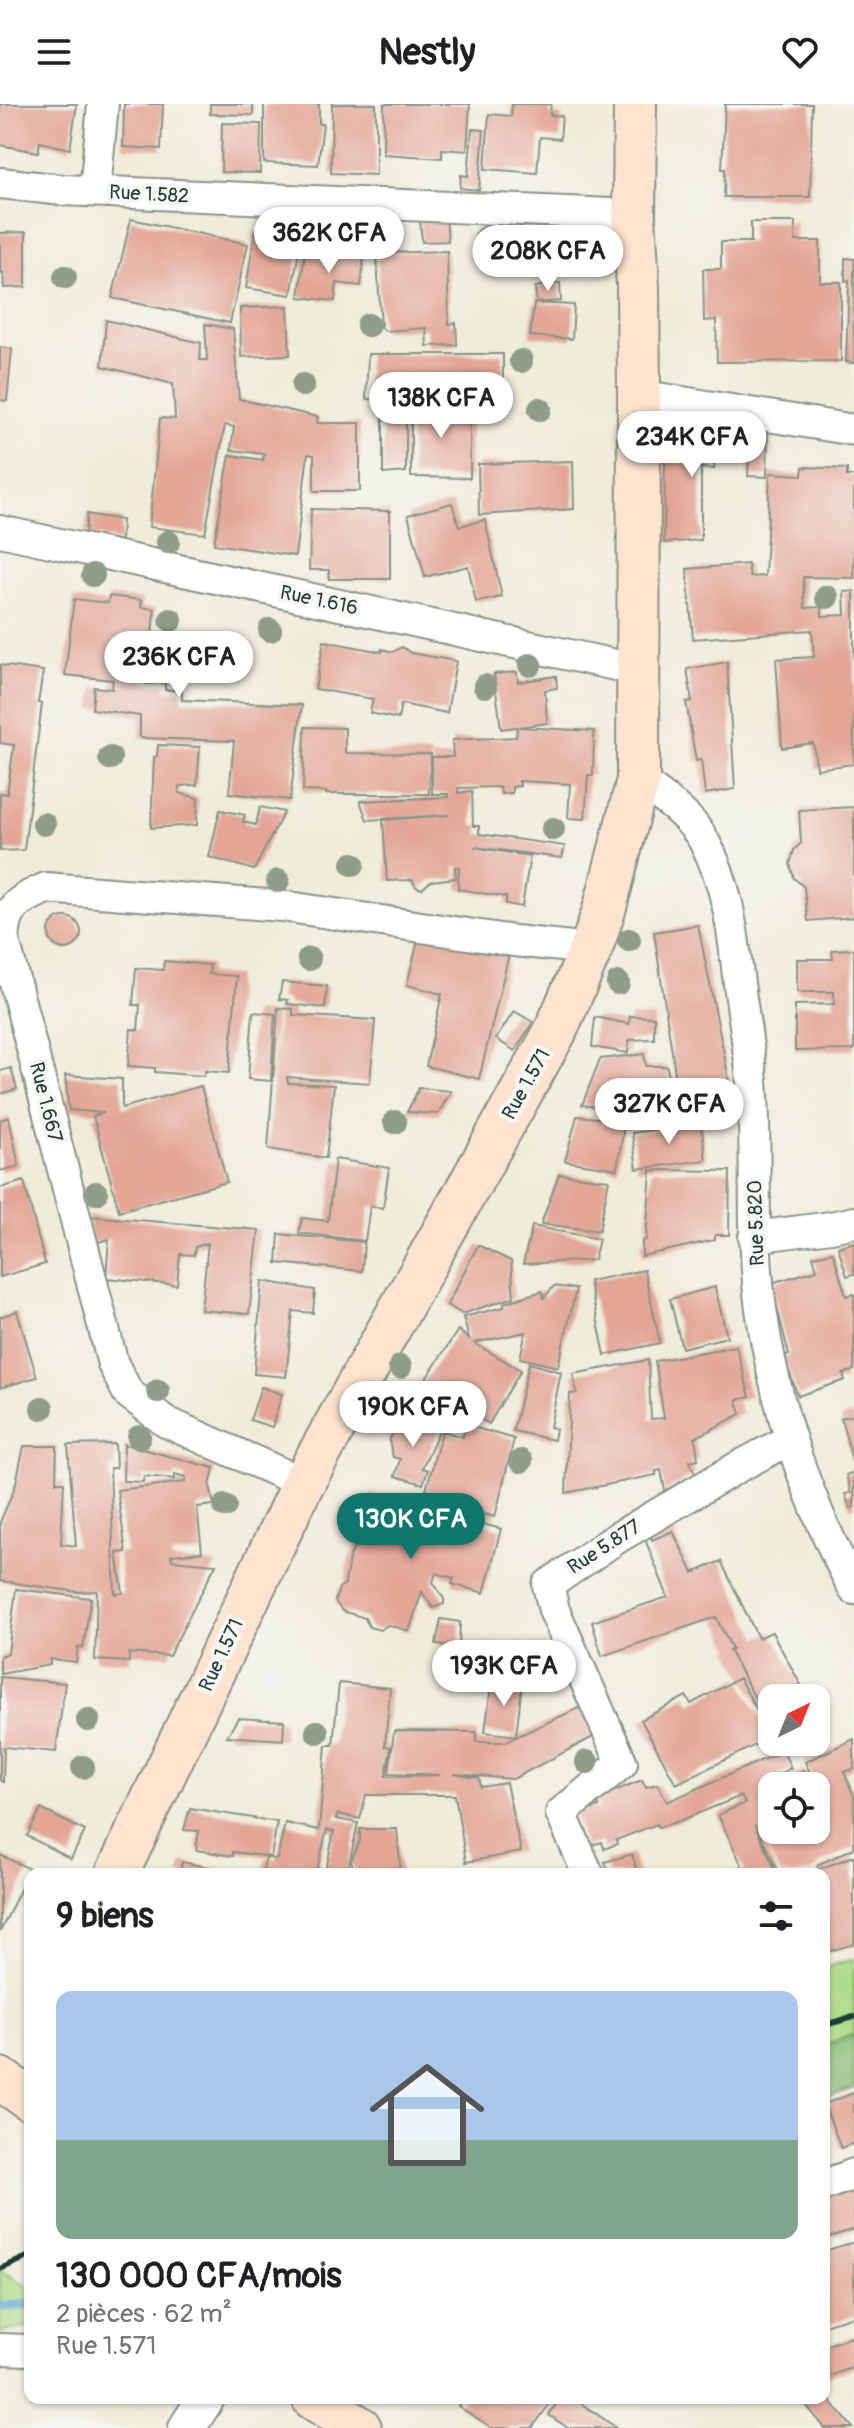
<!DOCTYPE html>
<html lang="fr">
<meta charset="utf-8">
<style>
:root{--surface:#fff;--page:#f6f6f6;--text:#202124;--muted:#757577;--accent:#0f766e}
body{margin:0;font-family:Pangolin,sans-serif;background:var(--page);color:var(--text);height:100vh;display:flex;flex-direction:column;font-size:30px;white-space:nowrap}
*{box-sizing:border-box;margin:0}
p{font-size:26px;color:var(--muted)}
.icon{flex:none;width:44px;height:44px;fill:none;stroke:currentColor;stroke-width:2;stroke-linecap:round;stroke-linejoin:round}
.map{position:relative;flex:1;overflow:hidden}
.panel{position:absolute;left:24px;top:1764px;width:806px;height:536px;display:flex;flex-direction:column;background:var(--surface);border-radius:16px;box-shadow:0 2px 6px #0004}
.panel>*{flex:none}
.needle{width:52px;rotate:43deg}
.fabs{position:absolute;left:758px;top:1580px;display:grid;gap:16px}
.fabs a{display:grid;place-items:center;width:72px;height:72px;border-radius:16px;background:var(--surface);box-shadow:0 2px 6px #0004;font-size:40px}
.price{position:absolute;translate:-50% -68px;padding:0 18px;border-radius:28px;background:#fff;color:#222;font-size:26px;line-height:52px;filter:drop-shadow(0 2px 4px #0008)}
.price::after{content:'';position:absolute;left:50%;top:48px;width:24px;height:18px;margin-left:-12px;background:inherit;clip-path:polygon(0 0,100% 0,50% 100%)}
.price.on{background:var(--accent);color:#fff}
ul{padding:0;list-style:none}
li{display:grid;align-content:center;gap:16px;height:424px;padding:0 32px}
li span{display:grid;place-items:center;height:248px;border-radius:16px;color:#555}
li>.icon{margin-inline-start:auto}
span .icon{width:144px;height:144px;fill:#fffc;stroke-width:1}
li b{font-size:34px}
h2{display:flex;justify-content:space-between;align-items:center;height:96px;padding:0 32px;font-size:34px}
header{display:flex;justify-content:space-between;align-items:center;height:104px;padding:0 32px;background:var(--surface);font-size:36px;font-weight:700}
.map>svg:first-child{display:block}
.green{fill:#afdb87;stroke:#678c5e;stroke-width:2}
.forest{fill:#8bbb74;stroke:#557c54;stroke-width:2}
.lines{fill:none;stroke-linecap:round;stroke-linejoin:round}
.stream{stroke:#61a5d6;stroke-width:10}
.building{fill:#e3a695}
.minor-casing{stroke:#879486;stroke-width:34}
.tertiary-casing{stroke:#879486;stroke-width:40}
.secondary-casing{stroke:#879486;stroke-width:46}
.minor{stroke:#fff;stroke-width:30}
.tertiary{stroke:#fff;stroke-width:36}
.secondary{stroke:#fde4d0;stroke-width:42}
.rail{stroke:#1f3d34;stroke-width:6}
.tree{fill:#8d9d88}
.labels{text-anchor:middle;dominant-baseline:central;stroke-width:8;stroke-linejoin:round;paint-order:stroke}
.street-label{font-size:20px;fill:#1f3d34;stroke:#f6f6f2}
</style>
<header><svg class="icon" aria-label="menu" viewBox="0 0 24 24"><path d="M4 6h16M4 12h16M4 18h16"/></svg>Nestly<svg class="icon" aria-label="heart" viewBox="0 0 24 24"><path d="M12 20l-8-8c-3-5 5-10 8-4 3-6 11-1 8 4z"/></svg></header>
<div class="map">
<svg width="854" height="2324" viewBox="0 0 854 2324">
<rect width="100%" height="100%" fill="#f6f6f2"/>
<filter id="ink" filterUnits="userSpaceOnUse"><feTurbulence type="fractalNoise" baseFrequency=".0125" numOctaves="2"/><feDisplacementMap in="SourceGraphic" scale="16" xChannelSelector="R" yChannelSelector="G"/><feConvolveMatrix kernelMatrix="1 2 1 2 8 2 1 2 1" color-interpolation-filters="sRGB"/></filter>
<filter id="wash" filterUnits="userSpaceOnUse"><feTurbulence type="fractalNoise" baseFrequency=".006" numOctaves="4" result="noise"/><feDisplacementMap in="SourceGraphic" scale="32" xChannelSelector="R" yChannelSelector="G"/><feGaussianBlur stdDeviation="1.8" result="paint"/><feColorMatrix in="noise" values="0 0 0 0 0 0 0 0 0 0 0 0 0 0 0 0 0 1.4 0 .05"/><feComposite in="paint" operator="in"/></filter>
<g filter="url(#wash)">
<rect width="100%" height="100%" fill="#efecd9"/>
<path class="green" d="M 854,1855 L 854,1931 L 824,1941 L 824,1864 Z
M 0,2166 L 26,2181 L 30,2196 L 30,2222 L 0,2229 Z"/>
<path class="forest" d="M 854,1931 L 854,1984 L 824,1995 L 824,1941 Z"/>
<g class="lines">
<path class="stream" d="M 0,2202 L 30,2201"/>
</g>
<g id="blocks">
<path class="building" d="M 0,0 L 77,0 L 70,45 L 40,38 L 38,48 L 0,41 Z
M 124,0 L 163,0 L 161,45 L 123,43 Z
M 210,0 L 253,0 L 253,11 L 210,10 Z
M 264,0 L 319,0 L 319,20 L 323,20 L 318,61 L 264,59 Z
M 332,0 L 376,0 L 376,71 L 331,69 Z
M 384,0 L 470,0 L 467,47 L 442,45 L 442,54 L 383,50 Z
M 512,0 L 551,0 L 550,11 L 562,12 L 560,35 L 540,33 L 537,69 L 485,65 L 489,10 L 511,12 Z
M 725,0 L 812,0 L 810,93 L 724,93 L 725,65 L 722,65 Z
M 222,19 L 261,20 L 260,69 L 221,68 Z
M 472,25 L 484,26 L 479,86 L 460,84 L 461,71 L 468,72 Z
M 446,113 L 448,137 L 422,138 L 420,115 Z
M 131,115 L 248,140 L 230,219 L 112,194 Z
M 751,118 L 795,118 L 795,137 L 820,137 L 820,178 L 841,178 L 841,257 L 717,258 L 716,216 L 704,217 L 703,165 L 721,165 L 721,138 L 751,138 Z
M 26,128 L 26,183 L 4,184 L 3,168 L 0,169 L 0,129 Z
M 255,128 L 301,136 L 291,191 L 246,184 Z
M 305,147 L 364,154 L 361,182 L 337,179 L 335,197 L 299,193 Z
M 447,147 L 449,220 L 456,219 L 457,241 L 427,242 L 426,224 L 385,227 L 381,223 L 377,155 L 381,154 L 381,149 Z
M 845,154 L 854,155 L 854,259 L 846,258 L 849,176 L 845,177 Z
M 560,179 L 561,197 L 537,199 L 535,183 Z
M 534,199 L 574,201 L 572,235 L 530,232 Z
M 288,202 L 290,251 L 241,253 L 240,204 Z
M 106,216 L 201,239 L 200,256 L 207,256 L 205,220 L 233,225 L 239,295 L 318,313 L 317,319 L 360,319 L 360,387 L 314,387 L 314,351 L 308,350 L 295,452 L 214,440 L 230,351 L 263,356 L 264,350 L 231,346 L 234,323 L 225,321 L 205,430 L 149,423 L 160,314 L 175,315 L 173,280 L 102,262 Z
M 0,243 L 12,245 L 7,297 L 0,296 Z
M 368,250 L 503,250 L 503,296 L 366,295 Z
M 411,299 L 470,299 L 470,374 L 411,373 Z
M 383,305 L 406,305 L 406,368 L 383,370 Z
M 678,321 L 738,327 L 735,356 L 715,353 L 714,365 L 701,364 L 701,436 L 664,439 L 665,351 L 684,345 Z
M 768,330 L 767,373 L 748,372 L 750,331 Z
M 573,357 L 574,405 L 479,411 L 478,360 Z
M 803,363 L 847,365 L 847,372 L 854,372 L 854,474 L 803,473 L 805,504 L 822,503 L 822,512 L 845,511 L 844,488 L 854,487 L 854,660 L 817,665 L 813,639 L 782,644 L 776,555 L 814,553 L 812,526 L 693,535 L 687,465 L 748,460 L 750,473 L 765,472 L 770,369 L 802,371 Z
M 452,399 L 459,422 L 485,416 L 502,493 L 476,498 L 468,462 L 425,473 L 408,411 Z
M 311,405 L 390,407 L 390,475 L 329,475 L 329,466 L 309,466 Z
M 87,410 L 122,416 L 121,437 L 85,429 Z
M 109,492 L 142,496 L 141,503 L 155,505 L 146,580 L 165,579 L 165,586 L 182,586 L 182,596 L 302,601 L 290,696 L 229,689 L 234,637 L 140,634 L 140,612 L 92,605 L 94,583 L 112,585 L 113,576 L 65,571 L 74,495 L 108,499 Z
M 324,537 L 382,548 L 382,545 L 393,548 L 402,543 L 411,549 L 456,557 L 447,609 L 401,600 L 398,615 L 370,609 L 373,595 L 315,585 Z
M 727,558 L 735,685 L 705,690 L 701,655 L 696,657 L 686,598 L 692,597 L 687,565 Z
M 0,561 L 43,567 L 38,599 L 42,599 L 24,746 L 0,747 L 0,689 L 7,690 L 14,641 L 0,639 Z
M 517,568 L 518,578 L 556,572 L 557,584 L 545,586 L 547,619 L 519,623 L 594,627 L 593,671 L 588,671 L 585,715 L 568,714 L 570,680 L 519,677 L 520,682 L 512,683 L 512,689 L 501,690 L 500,683 L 458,684 L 458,689 L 472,687 L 473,722 L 479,722 L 479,730 L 565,742 L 562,754 L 474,743 L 530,752 L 522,803 L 506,800 L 506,793 L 458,785 L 459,763 L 455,763 L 456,774 L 431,777 L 422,785 L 416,783 L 412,776 L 387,777 L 383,716 L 449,711 L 367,716 L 360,697 L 448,693 L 448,690 L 432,690 L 432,653 L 453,653 L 452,636 L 516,633 L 517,623 L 501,625 L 494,570 Z
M 305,623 L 345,624 L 345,649 L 431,650 L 429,690 L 326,690 L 326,688 L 303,687 Z
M 158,641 L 200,643 L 197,681 L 179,682 L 179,689 L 198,694 L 197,721 L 151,724 L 154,653 L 157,652 Z
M 260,703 L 284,708 L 254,766 L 209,753 L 220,706 L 245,711 L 243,718 L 256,721 Z
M 854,703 L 854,813 L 808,817 L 804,783 L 794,774 L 790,760 L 794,746 L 801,739 L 799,706 Z
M49 829a16 16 0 1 1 32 0a16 16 0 1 1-32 0Z
M 698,821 L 736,1010 L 681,1009 L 654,828 Z
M 420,828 L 509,850 L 479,975 L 426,962 L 442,890 L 407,881 Z
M 854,845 L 854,946 L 795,947 L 795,901 L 834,900 L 834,888 L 797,888 L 797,855 L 833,855 L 832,846 Z
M 164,857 L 210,861 L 209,870 L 237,872 L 229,969 L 205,967 L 204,972 L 155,968 L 155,964 L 128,962 L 131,925 L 138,926 L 140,901 L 133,901 L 136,864 L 163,866 Z
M 282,878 L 327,882 L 325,904 L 287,900 L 288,896 L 279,895 Z
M 278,904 L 293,905 L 293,911 L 375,916 L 370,979 L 287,973 L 288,979 L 334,981 L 326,1054 L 268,1045 Z
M 514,907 L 533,918 L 515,947 L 496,935 Z
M 253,908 L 275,910 L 271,977 L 248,975 Z
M 630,912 L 654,913 L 654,935 L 629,936 L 628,949 L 592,943 L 595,913 L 629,920 Z
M 644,950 L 646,962 L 667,962 L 673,1015 L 582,1001 L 600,955 Z
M 11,964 L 17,985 L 0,990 L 0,967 Z
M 65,971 L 122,975 L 122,1004 L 201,982 L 227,1078 L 119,1107 L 93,1012 L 104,1009 L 69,1006 Z
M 419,984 L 451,987 L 438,1010 L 407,1008 Z
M 577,1012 L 625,1017 L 617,1065 L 565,1057 Z
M 9,1013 L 19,1062 L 0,1067 L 0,1016 Z
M 701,1019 L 706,1056 L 637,1065 L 632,1029 Z
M 335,1055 L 389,1064 L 383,1104 L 370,1102 L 365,1137 L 299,1129 L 302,1114 L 328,1117 Z
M 651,1066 L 730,1067 L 729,1131 L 715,1131 L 715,1136 L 642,1152 L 642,1137 L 646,1136 Z
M 559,1070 L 609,1076 L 599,1127 L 541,1120 Z
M 24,1077 L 45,1160 L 0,1173 L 0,1084 Z
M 88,1112 L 259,1126 L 249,1210 L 201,1206 L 208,1139 L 195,1143 L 194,1151 L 180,1150 L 177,1181 L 106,1174 L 109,1135 L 92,1140 Z
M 532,1122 L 599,1135 L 594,1156 L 523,1160 Z
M 279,1130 L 364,1138 L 362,1167 L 277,1159 Z
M 854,1138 L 854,1170 L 847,1172 L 838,1143 Z
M 478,1141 L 511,1157 L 514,1193 L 462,1210 L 447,1201 Z
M 833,1148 L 846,1192 L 854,1190 L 854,1266 L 843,1270 L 845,1276 L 798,1292 L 784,1253 L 789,1251 L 771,1179 L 817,1166 L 813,1152 Z
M 644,1166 L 660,1239 L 605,1251 L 589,1177 Z
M 262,1177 L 315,1186 L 313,1209 L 293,1207 L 286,1273 L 254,1270 Z
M 554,1182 L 576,1185 L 558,1263 L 520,1254 L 526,1228 L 474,1239 L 521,1266 L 489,1320 L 422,1281 L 458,1226 L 469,1235 L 463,1213 L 504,1203 L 504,1199 L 542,1187 L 544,1194 Z
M 715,1183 L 727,1233 L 682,1244 L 670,1195 Z
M 17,1207 L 37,1273 L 0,1284 L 0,1213 Z
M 736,1242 L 750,1293 L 737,1296 L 741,1310 L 695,1334 L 698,1355 L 690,1357 L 695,1370 L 665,1387 L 661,1366 L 656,1367 L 656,1371 L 566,1389 L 570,1290 L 577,1289 L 573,1270 L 648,1256 L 651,1315 L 664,1314 L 655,1257 Z
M 529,1259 L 561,1268 L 550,1323 L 556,1325 L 554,1336 L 513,1327 Z
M 261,1283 L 282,1290 L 272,1323 L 250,1316 Z
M 854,1311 L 854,1360 L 853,1360 L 841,1314 Z
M 415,1316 L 426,1322 L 427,1319 L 441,1322 L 422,1364 L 428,1366 L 423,1380 L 395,1372 L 400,1355 L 393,1353 L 389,1337 L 395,1324 Z
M 466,1321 L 514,1335 L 495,1413 L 456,1403 L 459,1395 L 426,1386 L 442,1327 L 463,1333 Z
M 115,1340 L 116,1364 L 110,1364 L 115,1490 L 123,1489 L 117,1449 L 126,1448 L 117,1386 L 185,1378 L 186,1373 L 175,1370 L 175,1375 L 144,1372 L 143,1378 L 123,1377 L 124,1340 L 214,1364 L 210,1382 L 214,1401 L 197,1403 L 202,1448 L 171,1451 L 172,1456 L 216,1460 L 169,1552 L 129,1549 L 129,1558 L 95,1556 L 97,1487 L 79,1488 L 0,1477 L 0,1418 L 15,1383 L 24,1342 L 57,1342 L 56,1378 L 64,1378 L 61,1440 L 76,1442 L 68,1341 Z
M 854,1368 L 854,1403 L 850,1404 L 845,1390 L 851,1389 L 846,1371 Z
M 372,1390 L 439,1409 L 433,1429 L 436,1430 L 441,1408 L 501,1425 L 484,1489 L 452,1480 L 454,1474 L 436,1469 L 433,1478 L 444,1495 L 444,1500 L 433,1504 L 422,1488 L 409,1527 L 388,1521 L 380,1526 L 369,1523 L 365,1514 L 342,1507 L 335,1497 L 339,1484 L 345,1480 L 349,1454 L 359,1435 L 356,1425 Z
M 673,1427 L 693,1469 L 721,1457 L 758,1534 L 772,1528 L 808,1594 L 772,1594 L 772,1626 L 729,1546 L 732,1545 L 716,1513 L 602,1552 L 592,1518 L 668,1493 L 643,1430 L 649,1428 L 652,1436 Z
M 16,1485 L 91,1494 L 83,1544 L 78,1543 L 76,1558 L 50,1555 L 50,1561 L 0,1570 L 0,1552 L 8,1549 Z
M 441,1515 L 460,1518 L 459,1543 L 436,1540 Z
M 0,1573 L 65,1579 L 56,1648 L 4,1643 L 3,1678 L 0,1676 Z
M 739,1574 L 772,1633 L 676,1680 L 641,1616 L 686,1592 L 691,1600 Z
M 492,1576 L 522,1580 L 516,1632 L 485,1628 Z
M 339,1579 L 390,1584 L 385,1642 L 391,1643 L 386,1672 L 440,1671 L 389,1669 L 394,1627 L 477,1628 L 476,1638 L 505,1638 L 585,1601 L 597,1631 L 513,1675 L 454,1670 L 479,1674 L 481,1683 L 506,1679 L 521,1748 L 466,1758 L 455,1691 L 366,1691 L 360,1715 L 338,1710 L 336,1715 L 358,1719 L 347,1770 L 325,1770 L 334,1728 L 327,1726 L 316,1770 L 261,1770 L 266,1754 L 277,1755 L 285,1719 L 319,1726 L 326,1641 L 333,1641 Z
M 238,1614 L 284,1617 L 283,1636 L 227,1632 Z
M 854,1635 L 854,1665 L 844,1668 L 854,1692 L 854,1744 L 817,1761 L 818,1765 L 807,1770 L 780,1770 L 755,1721 L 777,1770 L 746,1770 L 718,1711 L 745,1699 L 741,1692 L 677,1718 L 658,1723 L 657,1720 L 616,1736 L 617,1740 L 604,1745 L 602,1738 L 585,1743 L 574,1708 L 592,1701 L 593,1705 L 599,1703 L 597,1694 L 642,1676 L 646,1683 L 658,1680 L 667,1698 L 783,1647 L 791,1664 L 779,1670 L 785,1682 L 772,1682 L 772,1726 L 816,1726 L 816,1681 L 805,1658 Z
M 804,1666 L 811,1682 L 794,1682 L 790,1673 Z
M 190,1704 L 277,1718 L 271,1753 L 233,1748 L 233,1752 L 196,1746 L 199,1727 L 184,1726 Z
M 41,1705 L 85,1727 L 71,1755 L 27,1732 Z
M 360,1725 L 397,1725 L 401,1770 L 355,1769 L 351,1757 L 360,1737 Z
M 632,1750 L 638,1770 L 609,1770 L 605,1758 Z
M 0,1751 L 30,1765 L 0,1828 Z
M 854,1752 L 854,1840 L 824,1849 L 824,1770 L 821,1770 L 819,1765 Z
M 182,1758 L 223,1766 L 222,1770 L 179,1770 Z
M 854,1989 L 854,2039 L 841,2044 L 824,2000 Z
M 854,2082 L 854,2125 L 830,2133 L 824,2116 L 824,2092 Z
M 854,2138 L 854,2212 L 824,2221 L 824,2147 Z
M 854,2232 L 854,2263 L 824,2274 L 824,2242 Z
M 824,2289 L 853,2324 L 825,2324 L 804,2299 L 810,2294 L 824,2294 Z
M 463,2294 L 554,2294 L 532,2324 L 492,2324 L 458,2302 Z
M 560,2294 L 573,2294 L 617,2324 L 568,2324 L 549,2311 Z"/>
</g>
</g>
<g filter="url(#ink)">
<use href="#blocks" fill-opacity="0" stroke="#879486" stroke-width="2"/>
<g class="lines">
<defs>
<path id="minor" d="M 0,79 L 63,86 L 634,111
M 95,87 L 103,0
M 639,291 L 854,326
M 0,427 L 638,566
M 638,676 C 662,693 690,711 704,737 C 727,778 733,827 738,872 C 743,912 751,952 753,992 C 757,1064 751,1134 761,1205 C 775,1305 807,1396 854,1485
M 754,1133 L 831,1123 L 854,1118
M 303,1379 L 166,1318 L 128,1289 L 113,1260 L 4,836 C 6,803 17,797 46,784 L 282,802 L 514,837 L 591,845
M 588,1770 L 561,1709 L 622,1659 L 554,1506 L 548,1481 L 617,1434 L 738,1363 L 789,1336
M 824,2081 L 854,2070
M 0,2245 L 30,2246"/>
<path id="tertiary" d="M 187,2324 L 206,2294"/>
<path id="secondary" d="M 117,1770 L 303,1379 L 555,928 L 591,845 L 605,803 L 638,676 L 639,291 L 638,183 L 634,111 L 635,0
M 0,1975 L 30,1995
M 313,2294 L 360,2324"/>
</defs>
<use href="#minor" class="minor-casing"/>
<use href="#tertiary" class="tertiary-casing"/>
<use href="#secondary" class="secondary-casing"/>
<use href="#minor" class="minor"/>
<use href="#tertiary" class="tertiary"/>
<use href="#secondary" class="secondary"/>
<path class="rail" d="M 824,1921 L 854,1913
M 0,2165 L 30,2152"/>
</g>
<g class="tree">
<circle cx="486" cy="134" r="12"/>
<circle cx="65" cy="173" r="12"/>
<circle cx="368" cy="221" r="12"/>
<circle cx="521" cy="257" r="12"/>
<circle cx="303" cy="281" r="12"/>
<circle cx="540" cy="305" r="12"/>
<circle cx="168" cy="438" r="12"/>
<circle cx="93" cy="471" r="12"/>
<circle cx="827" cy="493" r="12"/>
<circle cx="171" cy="516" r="12"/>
<circle cx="270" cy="526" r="12"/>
<circle cx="530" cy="561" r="12"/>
<circle cx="485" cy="582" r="12"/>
<circle cx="110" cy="654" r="12"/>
<circle cx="44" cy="720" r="12"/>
<circle cx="553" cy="725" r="12"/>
<circle cx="353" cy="760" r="12"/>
<circle cx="278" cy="777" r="12"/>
<circle cx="629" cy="836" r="12"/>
<circle cx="309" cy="855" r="12"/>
<circle cx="618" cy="879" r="12"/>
<circle cx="395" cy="1018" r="12"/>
<circle cx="96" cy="1089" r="12"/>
<circle cx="400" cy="1263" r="12"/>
<circle cx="158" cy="1287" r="12"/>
<circle cx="42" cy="1304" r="12"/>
<circle cx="402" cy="1312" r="12"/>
<circle cx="139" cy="1333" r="12"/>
<circle cx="521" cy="1357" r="12"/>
<circle cx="225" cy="1402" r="12"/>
<circle cx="88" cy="1616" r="12"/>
<circle cx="317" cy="1628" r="12"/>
<circle cx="587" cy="1658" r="12"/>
<circle cx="83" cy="1663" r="12"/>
</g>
</g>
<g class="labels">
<g class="street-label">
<text transform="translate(149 90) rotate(3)">Rue 1.582</text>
<text transform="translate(319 496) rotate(12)">Rue 1.616</text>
<text transform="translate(526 980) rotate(-61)">Rue 1.571</text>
<text transform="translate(46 998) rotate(76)">Rue 1.667</text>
<text transform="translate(756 1119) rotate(-92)">Rue 5.820</text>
<text transform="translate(604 1443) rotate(-33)">Rue 5.877</text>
<text transform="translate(221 1551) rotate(-65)">Rue 1.571</text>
</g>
</g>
</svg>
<div class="fabs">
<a><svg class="needle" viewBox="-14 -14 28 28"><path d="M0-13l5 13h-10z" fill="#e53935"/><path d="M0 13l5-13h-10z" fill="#757577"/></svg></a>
<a><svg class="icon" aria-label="locate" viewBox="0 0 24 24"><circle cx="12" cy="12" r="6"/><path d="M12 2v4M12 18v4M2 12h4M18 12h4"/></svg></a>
</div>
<b class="price" style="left:329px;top:171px">362K CFA</b>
<b class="price" style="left:548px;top:189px">208K CFA</b>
<b class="price" style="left:441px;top:336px">138K CFA</b>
<b class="price" style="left:692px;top:375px">234K CFA</b>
<b class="price" style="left:179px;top:595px">236K CFA</b>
<b class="price" style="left:669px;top:1042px">327K CFA</b>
<b class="price" style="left:413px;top:1345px">190K CFA</b>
<b class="price on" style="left:411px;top:1457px">130K CFA</b>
<b class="price" style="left:504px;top:1604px">193K CFA</b>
<section class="panel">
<h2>9 biens<svg class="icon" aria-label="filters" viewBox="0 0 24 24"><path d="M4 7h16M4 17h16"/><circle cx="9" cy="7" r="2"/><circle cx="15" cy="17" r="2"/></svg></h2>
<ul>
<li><span style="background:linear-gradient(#a9c7e8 60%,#7fa58c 0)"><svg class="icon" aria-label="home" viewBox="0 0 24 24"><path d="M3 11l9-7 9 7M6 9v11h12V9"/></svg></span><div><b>130 000 CFA/mois</b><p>2 pièces · 62 m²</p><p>Rue 1.571</p></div></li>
</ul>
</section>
</div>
